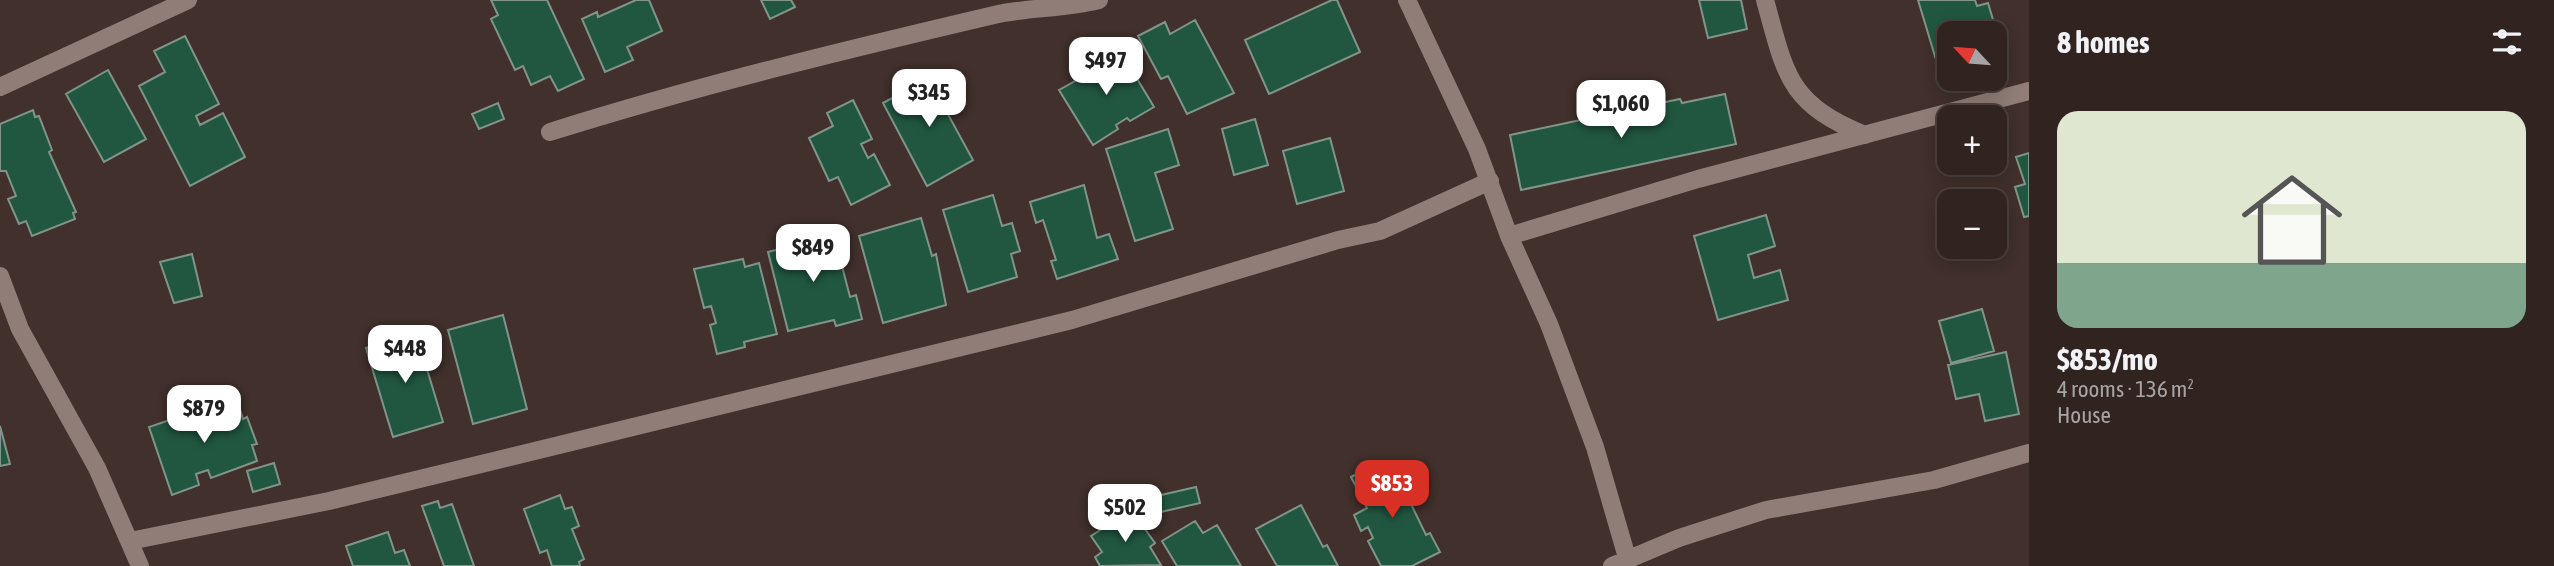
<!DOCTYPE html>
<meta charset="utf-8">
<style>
:root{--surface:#312420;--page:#392c29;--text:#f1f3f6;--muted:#a8a4a5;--line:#4c413e;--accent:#d93025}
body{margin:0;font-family:"Asap Condensed",sans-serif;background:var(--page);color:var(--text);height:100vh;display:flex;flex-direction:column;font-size:26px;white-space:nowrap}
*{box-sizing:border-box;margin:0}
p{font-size:23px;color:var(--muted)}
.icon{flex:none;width:38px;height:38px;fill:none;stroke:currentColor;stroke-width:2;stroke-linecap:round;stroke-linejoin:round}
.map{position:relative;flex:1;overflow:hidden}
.side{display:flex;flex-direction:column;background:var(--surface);width:525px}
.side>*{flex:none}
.needle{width:46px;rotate:296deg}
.tools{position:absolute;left:1937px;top:21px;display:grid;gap:14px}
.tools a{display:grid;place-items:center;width:70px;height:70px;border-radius:14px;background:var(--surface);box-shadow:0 4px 18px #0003,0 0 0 2px var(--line);font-size:35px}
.price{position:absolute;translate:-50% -60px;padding:0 16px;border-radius:14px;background:#fff;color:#222;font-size:23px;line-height:46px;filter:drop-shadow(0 2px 4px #0008)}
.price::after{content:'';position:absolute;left:50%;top:42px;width:21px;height:16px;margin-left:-10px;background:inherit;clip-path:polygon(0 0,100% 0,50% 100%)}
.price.selected{background:var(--accent);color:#fff}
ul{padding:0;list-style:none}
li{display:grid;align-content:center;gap:14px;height:371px;padding:0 28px}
li span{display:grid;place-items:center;height:217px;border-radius:21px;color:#555}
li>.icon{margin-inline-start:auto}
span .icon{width:126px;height:126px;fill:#fffc;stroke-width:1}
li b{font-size:30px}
h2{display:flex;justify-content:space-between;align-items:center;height:84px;padding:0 28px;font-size:30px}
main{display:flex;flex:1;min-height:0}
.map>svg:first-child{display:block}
.building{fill:#215741;stroke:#81948a;stroke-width:2}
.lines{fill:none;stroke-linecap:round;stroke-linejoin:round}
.street{stroke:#917d77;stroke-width:18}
</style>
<main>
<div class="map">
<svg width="2029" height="566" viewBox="0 0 2029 566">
<rect width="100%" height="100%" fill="#41302b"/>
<path class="building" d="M 491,0 L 547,0 L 584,79 L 558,91 L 550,76 L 531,85 L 523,66 L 515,70 L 491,19 L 498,15 Z
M 636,0 L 649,0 L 662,31 L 627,47 L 633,60 L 605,72 L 582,19 L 597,12 L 598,17 Z
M 761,0 L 791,0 L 795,7 L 770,19 Z
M 1332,0 L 1337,0 L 1360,52 L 1269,94 L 1245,40 Z
M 1699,0 L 1741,0 L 1747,29 L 1708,38 Z
M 1918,0 L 1975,0 L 1977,6 L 1988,3 L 1997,33 L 1950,33 L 1950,59 L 1937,63 Z
M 1195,20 L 1234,93 L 1187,114 L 1168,76 L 1161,79 L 1138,36 L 1165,22 L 1170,34 Z
M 185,36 L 219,104 L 196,116 L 200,125 L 223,113 L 245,157 L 190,186 L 139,86 L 165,72 L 154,51 Z
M 1121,52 L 1154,107 L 1130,121 L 1127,118 L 1116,125 L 1118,129 L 1093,145 L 1059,90 L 1075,81 L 1072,75 L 1105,55 L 1108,60 Z
M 108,70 L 146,139 L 104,162 L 66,94 Z
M 940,72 L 951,92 L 939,98 L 973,160 L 927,186 L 883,103 Z
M 1725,94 L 1736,144 L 1521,190 L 1510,135 L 1680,99 L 1682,103 Z
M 853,100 L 872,139 L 861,144 L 868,158 L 874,154 L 890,185 L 851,205 L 838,177 L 829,181 L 809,138 L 833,126 L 827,113 Z
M 498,103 L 504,119 L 479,129 L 472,114 Z
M 33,110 L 35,117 L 39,116 L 52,150 L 49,152 L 76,212 L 73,213 L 75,219 L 32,236 L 26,221 L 19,224 L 8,199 L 16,196 L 6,171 L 0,171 L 0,124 Z
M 1255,119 L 1268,165 L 1234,175 L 1222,129 Z
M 1168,129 L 1179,165 L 1155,173 L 1173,229 L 1135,241 L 1106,149 Z
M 1330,138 L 1344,191 L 1297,204 L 1283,151 Z
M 2029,153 L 2029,216 L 2024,217 L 2015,187 L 2025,184 L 2016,157 Z
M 1084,185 L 1097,238 L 1109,234 L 1118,259 L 1057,279 L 1051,261 L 1056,260 L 1043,220 L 1036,223 L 1030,202 Z
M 993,195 L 1002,226 L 1012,223 L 1020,251 L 1011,254 L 1017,277 L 968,292 L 943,210 Z
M 1766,215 L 1775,246 L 1748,255 L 1754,278 L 1780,270 L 1788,300 L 1718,320 L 1694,236 Z
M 921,218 L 932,256 L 936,254 L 946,305 L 883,323 L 859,236 Z
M 833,231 L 850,297 L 856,295 L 862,319 L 836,326 L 834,320 L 788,331 L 768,252 L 823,238 L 822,234 Z
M 192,254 L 202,296 L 174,303 L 160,262 Z
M 743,259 L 745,267 L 759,263 L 777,334 L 744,342 L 745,347 L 717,354 L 710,325 L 716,323 L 711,306 L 704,308 L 694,269 Z
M 1982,309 L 1994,351 L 1951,363 L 1939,321 Z
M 503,315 L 527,409 L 473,424 L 448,330 Z
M 416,333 L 443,422 L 393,437 L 366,348 Z
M 2006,352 L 2019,414 L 1985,421 L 1979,394 L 1956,399 L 1948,365 Z
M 225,401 L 227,407 L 238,403 L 243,419 L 247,417 L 257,444 L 252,445 L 257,461 L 211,478 L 208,470 L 196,474 L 199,485 L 172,495 L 149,427 Z
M 0,426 L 10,464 L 0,466 Z
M 1381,461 L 1393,485 L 1405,479 L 1416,499 L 1410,502 L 1426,535 L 1430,533 L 1440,552 L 1412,566 L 1381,566 L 1368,541 L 1373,538 L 1368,527 L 1361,531 L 1354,515 L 1367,508 L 1351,477 Z
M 274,463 L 280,484 L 253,492 L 247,471 Z
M 1196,487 L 1200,503 L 1152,514 L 1148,498 Z
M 560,495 L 565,509 L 572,507 L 579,526 L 572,529 L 584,559 L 579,562 L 580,566 L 552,566 L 547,550 L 540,553 L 524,509 Z
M 438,501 L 440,508 L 452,504 L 474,566 L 444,566 L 422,506 Z
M 1301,505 L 1323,547 L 1327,545 L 1338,566 L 1277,566 L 1256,529 Z
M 1131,510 L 1155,543 L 1150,547 L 1161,565 L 1100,566 L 1095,557 L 1102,552 L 1091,536 Z
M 1195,521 L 1203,533 L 1217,525 L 1241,566 L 1177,566 L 1162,541 Z
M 388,532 L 395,553 L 404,550 L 410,566 L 353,566 L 346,546 Z"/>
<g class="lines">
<path class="street" d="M 1407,0 L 1477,149 L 1509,236 L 1549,324 L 1595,447 L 1628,561
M 1765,0 C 1786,75 1787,103 1865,135
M 0,87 L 188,0
M 550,132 C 696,86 845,50 994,15 C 1029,7 1064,9 1099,0
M 1509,236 L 1698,179 L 2029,91
M 0,276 L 20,329 L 97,468 L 140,566
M 130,541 L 329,501 L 1072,320 L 1338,240 L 1380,231 L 1490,181
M 1612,566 L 1679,538 L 1766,510 L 1934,480 L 2029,453"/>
</g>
</svg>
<div class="tools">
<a><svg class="needle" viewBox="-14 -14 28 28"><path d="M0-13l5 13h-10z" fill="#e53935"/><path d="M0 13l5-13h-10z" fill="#a8a4a5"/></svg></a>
<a>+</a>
<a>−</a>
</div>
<b class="price" style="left:1106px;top:97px">$497</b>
<b class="price" style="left:929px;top:129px">$345</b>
<b class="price" style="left:1621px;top:140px">$1,060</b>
<b class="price" style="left:813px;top:284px">$849</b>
<b class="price" style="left:405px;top:385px">$448</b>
<b class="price" style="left:204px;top:445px">$879</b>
<b class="price selected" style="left:1392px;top:520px">$853</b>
<b class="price" style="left:1125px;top:544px">$502</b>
</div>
<section class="side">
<h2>8 homes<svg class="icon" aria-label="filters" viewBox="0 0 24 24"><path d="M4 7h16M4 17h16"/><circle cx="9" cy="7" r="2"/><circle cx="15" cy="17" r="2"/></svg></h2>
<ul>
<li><span style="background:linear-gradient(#dfe7d0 70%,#7fa58c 0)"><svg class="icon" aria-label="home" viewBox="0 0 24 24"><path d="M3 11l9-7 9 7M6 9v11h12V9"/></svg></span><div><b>$853/mo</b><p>4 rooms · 136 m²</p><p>House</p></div></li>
</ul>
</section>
</main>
